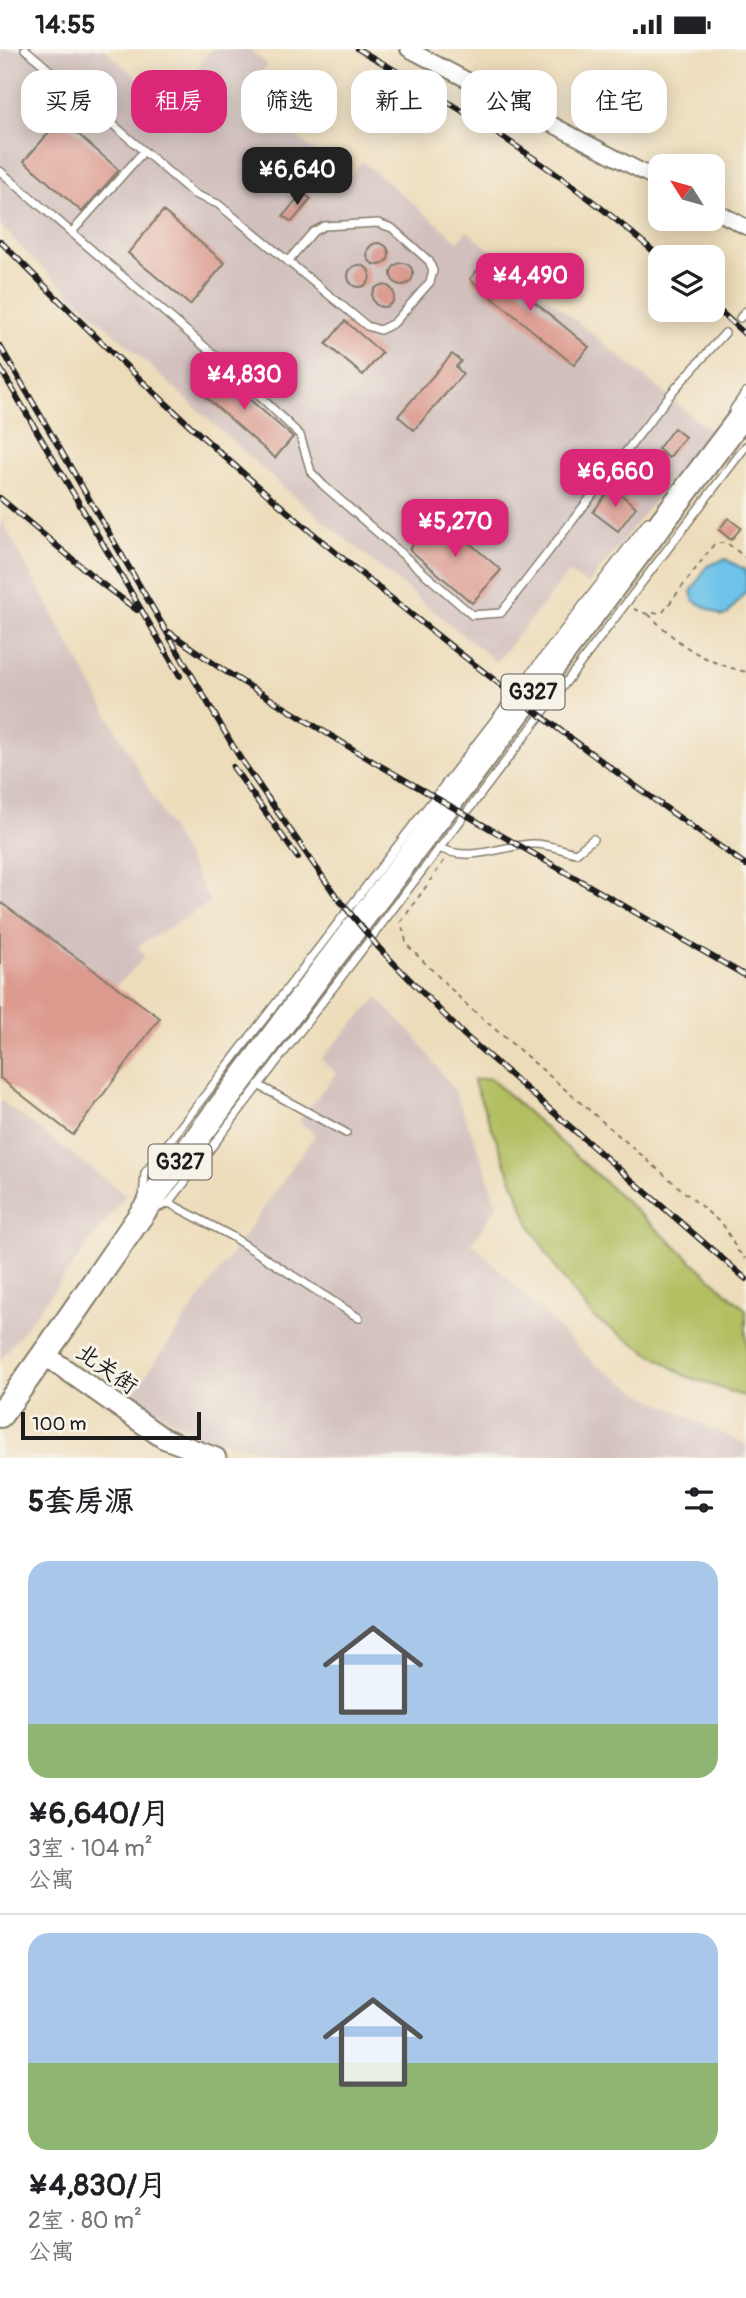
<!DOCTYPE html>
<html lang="zh">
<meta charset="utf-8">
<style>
:root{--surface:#fff;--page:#f2f2f2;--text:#202124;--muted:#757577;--line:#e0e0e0;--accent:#db2777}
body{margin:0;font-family:Pangolin,"LXGW WenKai TC",sans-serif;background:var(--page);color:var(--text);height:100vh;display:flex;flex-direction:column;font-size:26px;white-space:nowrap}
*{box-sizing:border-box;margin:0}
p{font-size:23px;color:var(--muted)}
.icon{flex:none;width:38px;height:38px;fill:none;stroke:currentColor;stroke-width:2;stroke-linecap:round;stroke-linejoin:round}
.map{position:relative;height:1409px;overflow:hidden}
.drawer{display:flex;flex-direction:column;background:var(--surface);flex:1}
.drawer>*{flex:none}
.guide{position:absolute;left:21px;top:21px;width:705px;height:63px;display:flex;gap:14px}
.needle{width:46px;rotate:307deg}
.controls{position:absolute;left:648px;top:105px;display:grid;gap:14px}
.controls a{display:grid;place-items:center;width:77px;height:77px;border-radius:14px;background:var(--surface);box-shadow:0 4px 18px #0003;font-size:35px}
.scale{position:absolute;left:21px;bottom:18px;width:180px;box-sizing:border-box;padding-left:7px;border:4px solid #1c1c1c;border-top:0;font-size:19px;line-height:24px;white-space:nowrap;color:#1c1c1c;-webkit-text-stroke:5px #f7f3e8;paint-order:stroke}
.price{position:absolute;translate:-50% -60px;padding:0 16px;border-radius:14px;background:var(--accent);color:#fff;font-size:23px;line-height:46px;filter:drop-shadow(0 2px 4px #0008)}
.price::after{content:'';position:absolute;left:50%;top:42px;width:21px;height:16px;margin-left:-10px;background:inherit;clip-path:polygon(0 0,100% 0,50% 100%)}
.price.selected{background:#222;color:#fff}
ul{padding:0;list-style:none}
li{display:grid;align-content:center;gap:14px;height:371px;padding:0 28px}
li+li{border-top:2px solid var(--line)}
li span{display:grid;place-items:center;height:217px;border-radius:21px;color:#555}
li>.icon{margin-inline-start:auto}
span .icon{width:126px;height:126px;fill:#fffc;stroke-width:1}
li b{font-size:30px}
h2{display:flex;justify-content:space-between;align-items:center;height:84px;padding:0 28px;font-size:30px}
.chip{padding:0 24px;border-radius:21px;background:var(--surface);box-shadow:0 4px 18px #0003;font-size:24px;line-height:63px}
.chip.selected{background:var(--accent);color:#fff}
.status{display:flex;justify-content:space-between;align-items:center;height:49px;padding:0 35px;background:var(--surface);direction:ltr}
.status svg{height:19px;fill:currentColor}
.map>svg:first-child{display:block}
.industrial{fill:#d1c0bd}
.green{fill:#b2be60;stroke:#676d3e;stroke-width:2}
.water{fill:#6dc3e9;stroke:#447082;stroke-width:2}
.building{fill:#dc9a8f}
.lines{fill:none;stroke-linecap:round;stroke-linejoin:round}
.lane-casing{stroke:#847c6b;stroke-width:10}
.street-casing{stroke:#847c6b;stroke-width:18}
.secondary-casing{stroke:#847c6b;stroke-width:23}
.highway-casing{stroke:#847c6b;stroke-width:28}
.path{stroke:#847c6b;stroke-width:2;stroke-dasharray:5 5;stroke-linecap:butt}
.lane{stroke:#fff;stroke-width:7}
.street{stroke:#fff;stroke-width:14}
.secondary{stroke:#fff;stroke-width:19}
.highway{stroke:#fff;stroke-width:24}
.rail-casing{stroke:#1c1c1c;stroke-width:6}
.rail{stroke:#f7f3e8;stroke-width:3.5;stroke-dasharray:10;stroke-linecap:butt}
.labels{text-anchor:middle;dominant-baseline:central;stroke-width:6;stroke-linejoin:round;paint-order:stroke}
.shield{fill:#f7f3e8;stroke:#5e5c59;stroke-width:2}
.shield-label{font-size:21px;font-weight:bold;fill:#1c1c1c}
.street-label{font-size:23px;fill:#1c1c1c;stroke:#f7f3e8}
</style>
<div class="status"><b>14:55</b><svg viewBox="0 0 49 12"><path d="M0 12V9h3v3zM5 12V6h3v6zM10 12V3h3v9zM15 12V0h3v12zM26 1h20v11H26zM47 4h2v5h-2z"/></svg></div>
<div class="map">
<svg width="746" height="1409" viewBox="0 0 746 1409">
<rect width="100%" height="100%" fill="#f7f3e8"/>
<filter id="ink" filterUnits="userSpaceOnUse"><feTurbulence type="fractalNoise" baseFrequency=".0143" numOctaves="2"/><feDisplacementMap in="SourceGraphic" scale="14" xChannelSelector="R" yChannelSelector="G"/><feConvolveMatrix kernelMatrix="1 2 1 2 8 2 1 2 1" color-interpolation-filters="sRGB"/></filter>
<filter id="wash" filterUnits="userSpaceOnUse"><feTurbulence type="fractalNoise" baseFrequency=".00686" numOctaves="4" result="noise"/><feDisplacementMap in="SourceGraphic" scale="28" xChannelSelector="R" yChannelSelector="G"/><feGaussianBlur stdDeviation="1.57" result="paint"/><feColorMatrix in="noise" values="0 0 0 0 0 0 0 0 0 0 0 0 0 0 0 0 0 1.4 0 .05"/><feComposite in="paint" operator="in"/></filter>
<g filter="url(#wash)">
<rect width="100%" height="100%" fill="#eddcba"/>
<path class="industrial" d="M 0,0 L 104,0 L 177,64 L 210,37 L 195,22 L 212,0 L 249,0 L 268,16 L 244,43 L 347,130 L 362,112 L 458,192 L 467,182 L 709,381 L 588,536 L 569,523 L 496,613 L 287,442 L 33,210 L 0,176 Z
M 0,469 L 211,853 L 138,897 L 145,908 L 116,937 L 0,853 Z
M 377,949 L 413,985 L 454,1041 L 480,1104 L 497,1157 L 472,1194 L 596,1316 L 651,1350 L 746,1396 L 746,1409 L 301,1409 L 198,1388 L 132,1346 L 315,1086 L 299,1072 L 336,1024 L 321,1010 Z
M 0,1051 L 126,1146 L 0,1312 Z"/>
<path class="green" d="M 490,1029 L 746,1261 L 746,1348 L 686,1327 L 594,1269 L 557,1222 L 530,1176 L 473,1031 Z"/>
<path class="water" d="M 725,510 L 746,521 L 746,543 L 728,565 L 722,567 L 694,552 L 691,543 L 707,517 Z"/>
<g id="blocks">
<path class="building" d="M 38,19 L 79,54 L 72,62 L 31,27 Z
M 61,70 L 119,121 L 82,163 L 24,112 Z
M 303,143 L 311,150 L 292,173 L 283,167 Z
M 163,162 L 225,214 L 190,256 L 128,204 Z
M367 205a11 11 0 1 1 22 0a11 11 0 1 1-22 0Z
M 485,212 L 589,298 L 574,316 L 470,230 Z
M391 225a11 11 0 1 1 22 0a11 11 0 1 1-22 0Z
M348 227a11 11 0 1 1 22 0a11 11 0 1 1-22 0Z
M372 247a11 11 0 1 1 22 0a11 11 0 1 1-22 0Z
M 345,272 L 382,304 L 363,326 L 326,295 Z
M 452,305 L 461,312 L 456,318 L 463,325 L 414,381 L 398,367 Z
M 212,318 L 293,388 L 275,409 L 194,338 Z
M 674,379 L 685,388 L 669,409 L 658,400 Z
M 612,438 L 636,458 L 618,482 L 593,463 Z
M 437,466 L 501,521 L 472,554 L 409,500 Z
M 728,469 L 741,479 L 731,491 L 719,481 Z
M 0,853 L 160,969 L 73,1086 L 0,1029 Z"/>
</g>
</g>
<g filter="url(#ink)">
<use href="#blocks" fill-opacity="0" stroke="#847c6b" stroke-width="2"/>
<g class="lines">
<defs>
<path id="lane" d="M 25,0 L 194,145 L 218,155 L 367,277 L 380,281 L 394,274 L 430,233 L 433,222 L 429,212 L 392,179 L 378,174 L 324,177 L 313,183 L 288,212
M 0,122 L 240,328 L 300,386 L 311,423 L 323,436 L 472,566 L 501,564 L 673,342 L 725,284
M 72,183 L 144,102
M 740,269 L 746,262
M 734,360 L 746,343
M 439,799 C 472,814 499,797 532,795 C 546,794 562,801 576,804 L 593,790
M 258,1036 L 346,1084
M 143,1150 L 145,1124 L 648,472
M 169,1154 L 231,1187 L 359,1269
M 154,1160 L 169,1154 L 746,397"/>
<path id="street" d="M 408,0 L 660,132
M 712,160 L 746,178"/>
<path id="secondary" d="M 45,1306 L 163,1389 L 216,1409"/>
<path id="highway" d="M 0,1366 C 61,1286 114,1201 174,1120 C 363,866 555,614 746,362"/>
</defs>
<use href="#lane" class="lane-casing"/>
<use href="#street" class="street-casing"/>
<use href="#secondary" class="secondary-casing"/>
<use href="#highway" class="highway-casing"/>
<path class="path" d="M 634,560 L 647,565 L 663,563 L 715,494 L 727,494 L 746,509
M 648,565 C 683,598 699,611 746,623
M 444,812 L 401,873 L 407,896 L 467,956 L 724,1177 L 737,1201 L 746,1210"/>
<use href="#lane" class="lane"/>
<use href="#street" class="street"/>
<use href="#secondary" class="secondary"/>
<use href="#highway" class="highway"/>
<defs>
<path id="rail" d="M 358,0 C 464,60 569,127 660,208
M 0,192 C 41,233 82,275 124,315 C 316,498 529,664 746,816
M 712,255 L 746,286
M 0,297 L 240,709 L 336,847 L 379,899 L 463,985 L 746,1230
M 0,319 L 180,627
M 0,449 L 102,535 L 137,561
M 169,583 L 223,621 L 374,713 L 746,927
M 233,718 L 298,809"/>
</defs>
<use href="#rail" class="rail-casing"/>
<use href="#rail" class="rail"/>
</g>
</g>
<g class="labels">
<g class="shield">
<rect x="501.5" y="625.5" width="63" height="35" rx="5"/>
<rect x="148.5" y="1095.5" width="63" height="35" rx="5"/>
</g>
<g class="shield-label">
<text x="533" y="643">G327</text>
<text x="180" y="1113">G327</text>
</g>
<g class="street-label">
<text transform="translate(107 1320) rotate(35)">北关街</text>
</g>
</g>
</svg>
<div class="controls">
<a><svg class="needle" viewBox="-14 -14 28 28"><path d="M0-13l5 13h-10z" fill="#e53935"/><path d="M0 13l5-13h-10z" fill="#757577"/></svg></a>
<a><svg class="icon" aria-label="layers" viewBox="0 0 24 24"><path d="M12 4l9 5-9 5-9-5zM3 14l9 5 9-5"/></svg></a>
</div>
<div class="scale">100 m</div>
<b class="price selected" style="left:297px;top:158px">¥6,640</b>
<b class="price" style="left:530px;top:264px">¥4,490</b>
<b class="price" style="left:244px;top:363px">¥4,830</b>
<b class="price" style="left:615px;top:460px">¥6,660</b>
<b class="price" style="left:455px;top:510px">¥5,270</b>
<div class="guide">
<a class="chip">买房</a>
<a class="chip selected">租房</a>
<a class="chip">筛选</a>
<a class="chip">新上</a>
<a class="chip">公寓</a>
<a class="chip">住宅</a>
</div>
</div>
<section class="drawer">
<h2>5套房源<svg class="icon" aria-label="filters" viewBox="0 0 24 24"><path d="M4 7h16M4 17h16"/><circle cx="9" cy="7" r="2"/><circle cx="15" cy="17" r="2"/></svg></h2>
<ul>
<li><span style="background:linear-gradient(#a9c7e8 75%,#8fb573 0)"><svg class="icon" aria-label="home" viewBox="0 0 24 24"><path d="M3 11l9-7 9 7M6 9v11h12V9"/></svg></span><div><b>¥6,640/月</b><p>3室 · 104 m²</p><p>公寓</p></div></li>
<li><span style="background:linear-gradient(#a9c7e8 60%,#8fb573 0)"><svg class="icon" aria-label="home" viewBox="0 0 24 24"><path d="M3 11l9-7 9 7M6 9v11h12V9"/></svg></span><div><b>¥4,830/月</b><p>2室 · 80 m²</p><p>公寓</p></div></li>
</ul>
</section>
